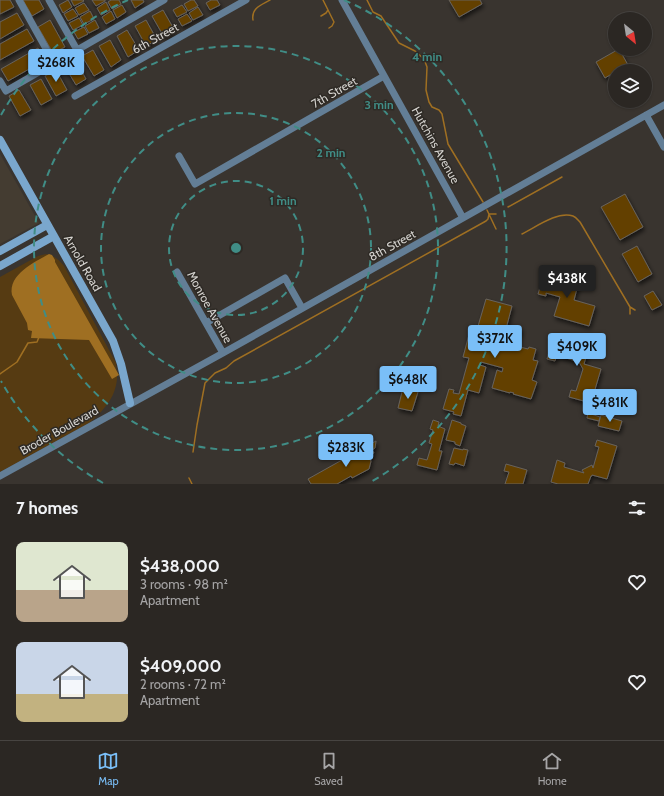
<!DOCTYPE html>
<meta charset="utf-8">
<style>
:root{--surface:#2b2723;--page:#332f2b;--text:#f1f3f6;--muted:#a6a5a6;--line:#474441;--accent:#7abff8}
body{margin:0;font-family:Cabin,sans-serif;background:var(--page);color:var(--text);height:100vh;display:flex;flex-direction:column;font-size:15px;white-space:nowrap}
*{box-sizing:border-box;margin:0}
p{font-size:13px;color:var(--muted)}
.icon{flex:none;width:22px;height:22px;fill:none;stroke:currentColor;stroke-width:2;stroke-linecap:round;stroke-linejoin:round}
.map{position:relative;height:484px;overflow:hidden}
.side{display:flex;flex-direction:column;background:var(--surface);flex:1}
.side>*{flex:none}
.needle{width:26px;rotate:150deg}
.tools{position:absolute;left:608px;top:12px;display:grid;gap:8px}
.tools a{display:grid;place-items:center;width:44px;height:44px;border-radius:50%;background:var(--surface);box-shadow:0 1px 3px #0004,0 0 0 1px var(--line);font-size:20px}
.price{position:absolute;translate:-50% -34px;padding:0 9px;border-radius:4px;background:var(--accent);color:#111;font-size:13px;line-height:26px;filter:drop-shadow(0 1px 2px #0008)}
.price::after{content:'';position:absolute;left:50%;top:24px;width:12px;height:9px;margin-left:-6px;background:inherit;clip-path:polygon(0 0,100% 0,50% 100%)}
.price.current{background:#222;color:#fff}
ul{padding:0;list-style:none}
li{display:flex;align-items:center;gap:12px;height:100px;padding:0 16px}
li span{display:grid;place-items:center;flex:none;width:112px;height:80px;border-radius:8px;color:#555}
li>.icon{margin-inline-start:auto}
span .icon{width:48px;height:48px;fill:#fffc;stroke-width:1}
li b{font-size:17px}
h2{display:flex;justify-content:space-between;align-items:center;height:48px;padding:0 16px;font-size:17px}
.tab-bar{display:flex;justify-content:space-around;align-items:center;height:56px;border-top:1px solid var(--line);background:var(--surface);font-size:11px;color:var(--muted)}
.tab-bar a{display:grid;justify-items:center;gap:2px}
.tab-bar .current{color:var(--accent)}
.map>svg:first-child{display:block}
.built{fill:#443c31}
.green{fill:#563b12}
.water{fill:#9f6f22}
.lines{fill:none;stroke-linecap:round;stroke-linejoin:round}
.stream{stroke:#9f6f22;stroke-width:1.5}
.building{fill:#634000;stroke:#68635d;filter:url(#shadow)}
.street{stroke:#637e96;stroke-width:7}
.secondary{stroke:#7aa7cd;stroke-width:8}
.ring{fill:none;stroke:#408d86;stroke-width:2;stroke-dasharray:7 5}
.labels{text-anchor:middle;dominant-baseline:central;stroke-width:3;stroke-linejoin:round;paint-order:stroke}
.street-label{font-size:12px;fill:#d4d2ce;stroke:#2e2a25}
.centre{fill:#408d86;stroke:#2e2a25;stroke-width:2}
.ring-label{font-size:12px;text-anchor:middle;font-weight:bold;fill:#408d86;stroke:#2e2a25;stroke-width:3;stroke-linejoin:round;paint-order:stroke}
</style>
<div class="map">
<svg width="664" height="484" viewBox="0 0 664 484">
<defs>
<filter id="shadow"><feDropShadow dx="1.5" dy="3" stdDeviation="2" flood-color="#0009"/></filter>
</defs>
<rect width="100%" height="100%" fill="#39342f"/>
<path class="built" d="M 0,154 L 39,223 L 0,244 Z"/>
<path class="green" d="M 46,254 C 54,255 59,260 64,266 L 116,363 C 116,368 117,374 117,379 C 115,399 103,411 89,423 L 0,472 L 0,277 L 38,256 Z"/>
<path class="water" d="M 49,254 L 52,255 L 55,260 L 55,262 L 119,375 L 112,379 L 89,340 L 31,338 L 32,331 L 28,330 L 27,323 L 12,295 C 8,274 35,262 49,254 Z"/>
<g class="lines">
<path class="stream" d="M 323,0 L 334,22 L 332,26 L 329,28
M 367,0 L 373,12 L 381,16 L 399,43 L 415,51 L 424,59 L 427,67 L 426,90 L 429,102 L 432,107 L 439,110 L 442,114 L 448,144 L 483,202
M 321,16 L 326,13 L 328,10
M 253,20 C 251,8 261,5 270,0
M 508,207 L 562,177
M 487,210 L 496,229
M 489,214 L 496,214
M 522,234 C 536,227 557,211 573,216 C 576,217 578,220 580,222 L 630,307 L 630,314
M 630,307 L 635,310
M 0,374 L 17,362 L 28,343 L 37,342 L 39,337
M 193,452 L 197,425 L 205,383 L 215,373 L 226,368 L 234,361 L 486,221 L 488,219 L 489,214
M 189,478 L 192,484"/>
</g>
<path class="building" d="M 0,0 L 10,0 L 14,7 L 0,14 Z
M 23,0 L 39,0 L 44,9 L 32,16 Z
M 68,0 L 72,7 L 63,13 L 59,5 Z
M 71,0 L 83,0 L 84,1 L 74,6 Z
M 92,0 L 105,0 L 105,1 L 96,6 Z
M 111,0 L 119,0 L 121,4 L 112,9 L 108,2 Z
M 131,0 L 143,0 L 144,2 L 135,8 Z
M 191,0 L 194,0 L 198,6 L 188,11 L 184,4 Z
M 211,0 L 217,0 L 220,5 L 210,10 L 206,3 Z
M 449,0 L 480,0 L 482,4 L 459,17 Z
M 106,2 L 110,10 L 101,15 L 97,8 Z
M 84,3 L 89,10 L 79,15 L 75,8 Z
M 122,5 L 126,12 L 117,18 L 113,10 Z
M 182,5 L 187,12 L 177,17 L 173,10 Z
M 198,7 L 203,15 L 193,20 L 189,13 Z
M 73,9 L 78,16 L 68,21 L 64,14 Z
M 163,10 L 175,31 L 164,37 L 152,16 Z
M 90,11 L 94,19 L 84,24 L 80,17 Z
M 111,11 L 115,19 L 106,24 L 102,17 Z
M 17,13 L 24,25 L 0,39 L 0,22 Z
M 187,14 L 192,21 L 182,26 L 178,19 Z
M 79,18 L 83,25 L 73,30 L 69,23 Z
M 50,20 L 65,47 L 53,53 L 38,27 Z
M 95,20 L 99,28 L 89,33 L 85,26 Z
M 146,20 L 157,40 L 146,46 L 135,26 Z
M 84,27 L 88,34 L 78,39 L 74,32 Z
M 27,29 L 34,41 L 0,60 L 0,44 Z
M 127,30 L 139,50 L 128,57 L 117,36 Z
M 110,40 L 121,60 L 111,67 L 99,46 Z
M 38,48 L 45,60 L 8,81 L 1,69 Z
M 619,49 L 628,65 L 618,71 L 615,71 L 615,72 L 605,78 L 596,62 Z
M 93,50 L 104,70 L 94,76 L 82,56 Z
M 75,59 L 86,79 L 76,85 L 64,65 Z
M 56,70 L 67,90 L 56,96 L 45,76 Z
M 41,79 L 52,99 L 41,105 L 30,85 Z
M 19,90 L 31,110 L 20,116 L 9,96 Z
M 625,194 L 643,227 L 620,240 L 601,207 Z
M 637,246 L 652,274 L 638,282 L 622,254 Z
M 545,271 L 579,281 L 574,300 L 595,306 L 589,326 L 554,316 L 560,297 L 546,293 L 546,296 L 538,294 Z
M 653,291 L 662,305 L 652,310 L 644,296 Z
M 486,299 L 512,306 L 503,340 L 516,344 L 516,346 L 528,349 L 529,347 L 536,349 L 533,360 L 538,361 L 532,380 L 537,382 L 531,399 L 513,394 L 514,393 L 510,392 L 510,393 L 492,388 L 497,370 L 502,372 L 503,368 L 481,362 L 480,365 L 486,367 L 479,393 L 468,390 L 461,416 L 453,414 L 454,412 L 443,409 L 449,389 L 454,390 L 453,393 L 459,394 L 469,358 L 463,357 L 470,331 L 476,333 Z
M 514,327 L 521,329 L 518,338 L 511,337 Z
M 554,336 L 589,347 L 584,364 L 601,369 L 591,403 L 569,397 L 571,390 L 576,391 L 583,369 L 579,362 L 557,355 L 555,361 L 547,359 Z
M 403,388 L 418,392 L 412,411 L 398,408 Z
M 588,413 L 600,417 L 599,421 L 587,418 Z
M 601,415 L 622,421 L 619,431 L 598,426 Z
M 433,420 L 439,422 L 438,426 L 445,429 L 439,451 L 442,451 L 437,470 L 417,465 L 419,458 L 427,460 L 432,444 L 429,443 L 433,430 L 430,429 Z
M 452,420 L 461,423 L 461,424 L 466,426 L 460,446 L 455,444 L 455,442 L 446,440 Z
M 597,440 L 617,446 L 607,479 L 592,475 L 592,476 L 591,476 L 588,484 L 558,484 L 551,482 L 557,460 L 565,463 L 564,467 L 584,473 L 582,470 L 592,465 L 593,468 L 599,447 L 595,446 Z
M 376,441 L 375,448 L 372,450 L 374,453 L 371,454 L 372,457 L 369,458 L 371,461 L 369,469 L 352,478 L 351,476 L 337,484 L 311,484 L 308,479 Z
M 454,448 L 463,450 L 463,449 L 468,450 L 464,466 L 455,463 L 454,465 L 449,464 Z
M 506,464 L 527,470 L 523,484 L 505,484 L 509,472 L 504,471 Z"/>
<g class="lines">
<path class="street" d="M 19,0 L 54,63
M 49,0 L 77,50
M 342,0 L 463,218
M 0,81 L 6,91 L 164,0
M 75,96 L 246,0
M 646,115 L 664,147
M 179,156 L 195,184 L 384,76
M 177,272 L 223,353
M 206,323 L 285,278 L 302,308
M 0,476 L 223,353 L 664,105"/>
<path class="secondary" d="M 0,140 L 113,341 L 121,364 L 130,403
M 0,251 L 47,225
M 0,266 L 54,236"/>
</g>
<g class="ring">
<circle cx="236" cy="248" r="67"/>
<circle cx="236" cy="248" r="135"/>
<circle cx="236" cy="248" r="202"/>
<path d="M103 483A270 270 0 0 1 1 381M1 115A270 270 0 0 1 128 0M344 0A270 270 0 0 1 369 483"/>
</g>
<g class="labels">
<g class="street-label">
<text transform="translate(155 38) rotate(-29)">6th Street</text>
<text transform="translate(334 92) rotate(-30)">7th Street</text>
<text transform="translate(436 145) rotate(61)">Hutchins Avenue</text>
<text transform="translate(392 245) rotate(-29)">8th Street</text>
<text transform="translate(83 263) rotate(60)">Arnold Road</text>
<text transform="translate(210 307) rotate(61)">Monroe Avenue</text>
<text transform="translate(59 430) rotate(-29)">Broder Boulevard</text>
</g>
</g>
<circle cx="236" cy="248" r="6" class="centre"/>
<g class="ring-label">
<text x="427" y="61">4 min</text>
<text x="379" y="109">3 min</text>
<text x="331" y="157">2 min</text>
<text x="283" y="205">1 min</text>
</g>
</svg>
<div class="tools">
<a><svg class="needle" viewBox="-14 -14 28 28"><path d="M0-13l5 13h-10z" fill="#e53935"/><path d="M0 13l5-13h-10z" fill="#a6a5a6"/></svg></a>
<a><svg class="icon" aria-label="layers" viewBox="0 0 24 24"><path d="M12 4l9 5-9 5-9-5zM3 14l9 5 9-5"/></svg></a>
</div>
<b class="price" style="left:56px;top:83px">$268K</b>
<b class="price current" style="left:567px;top:299px">$438K</b>
<b class="price" style="left:495px;top:359px">$372K</b>
<b class="price" style="left:577px;top:367px">$409K</b>
<b class="price" style="left:408px;top:400px">$648K</b>
<b class="price" style="left:610px;top:423px">$481K</b>
<b class="price" style="left:346px;top:468px">$283K</b>
</div>
<section class="side">
<h2>7 homes<svg class="icon" aria-label="filters" viewBox="0 0 24 24"><path d="M4 7h16M4 17h16"/><circle cx="9" cy="7" r="2"/><circle cx="15" cy="17" r="2"/></svg></h2>
<ul>
<li><span style="background:linear-gradient(#dfe7d0 60%,#b9a48a 0)"><svg class="icon" aria-label="home" viewBox="0 0 24 24"><path d="M3 11l9-7 9 7M6 9v11h12V9"/></svg></span><div><b>$438,000</b><p>3 rooms · 98 m²</p><p>Apartment</p></div><svg class="icon" aria-label="heart" viewBox="0 0 24 24"><path d="M12 20l-8-8c-3-5 5-10 8-4 3-6 11-1 8 4z"/></svg></li>
<li><span style="background:linear-gradient(#c9d6e8 65%,#c2b280 0)"><svg class="icon" aria-label="home" viewBox="0 0 24 24"><path d="M3 11l9-7 9 7M6 9v11h12V9"/></svg></span><div><b>$409,000</b><p>2 rooms · 72 m²</p><p>Apartment</p></div><svg class="icon" aria-label="heart" viewBox="0 0 24 24"><path d="M12 20l-8-8c-3-5 5-10 8-4 3-6 11-1 8 4z"/></svg></li>
</ul>
</section>
<nav class="tab-bar">
<a class="current"><svg class="icon" aria-label="map" viewBox="0 0 24 24"><path d="M3 6l6-2 6 2 6-2v14l-6 2-6-2-6 2zM9 4v14M15 6v14"/></svg>Map</a>
<a><svg class="icon" aria-label="saved" viewBox="0 0 24 24"><path d="M7 4h10v16l-5-4-5 4z"/></svg>Saved</a>
<a><svg class="icon" aria-label="home" viewBox="0 0 24 24"><path d="M3 11l9-7 9 7M6 9v11h12V9"/></svg>Home</a>
</nav>
